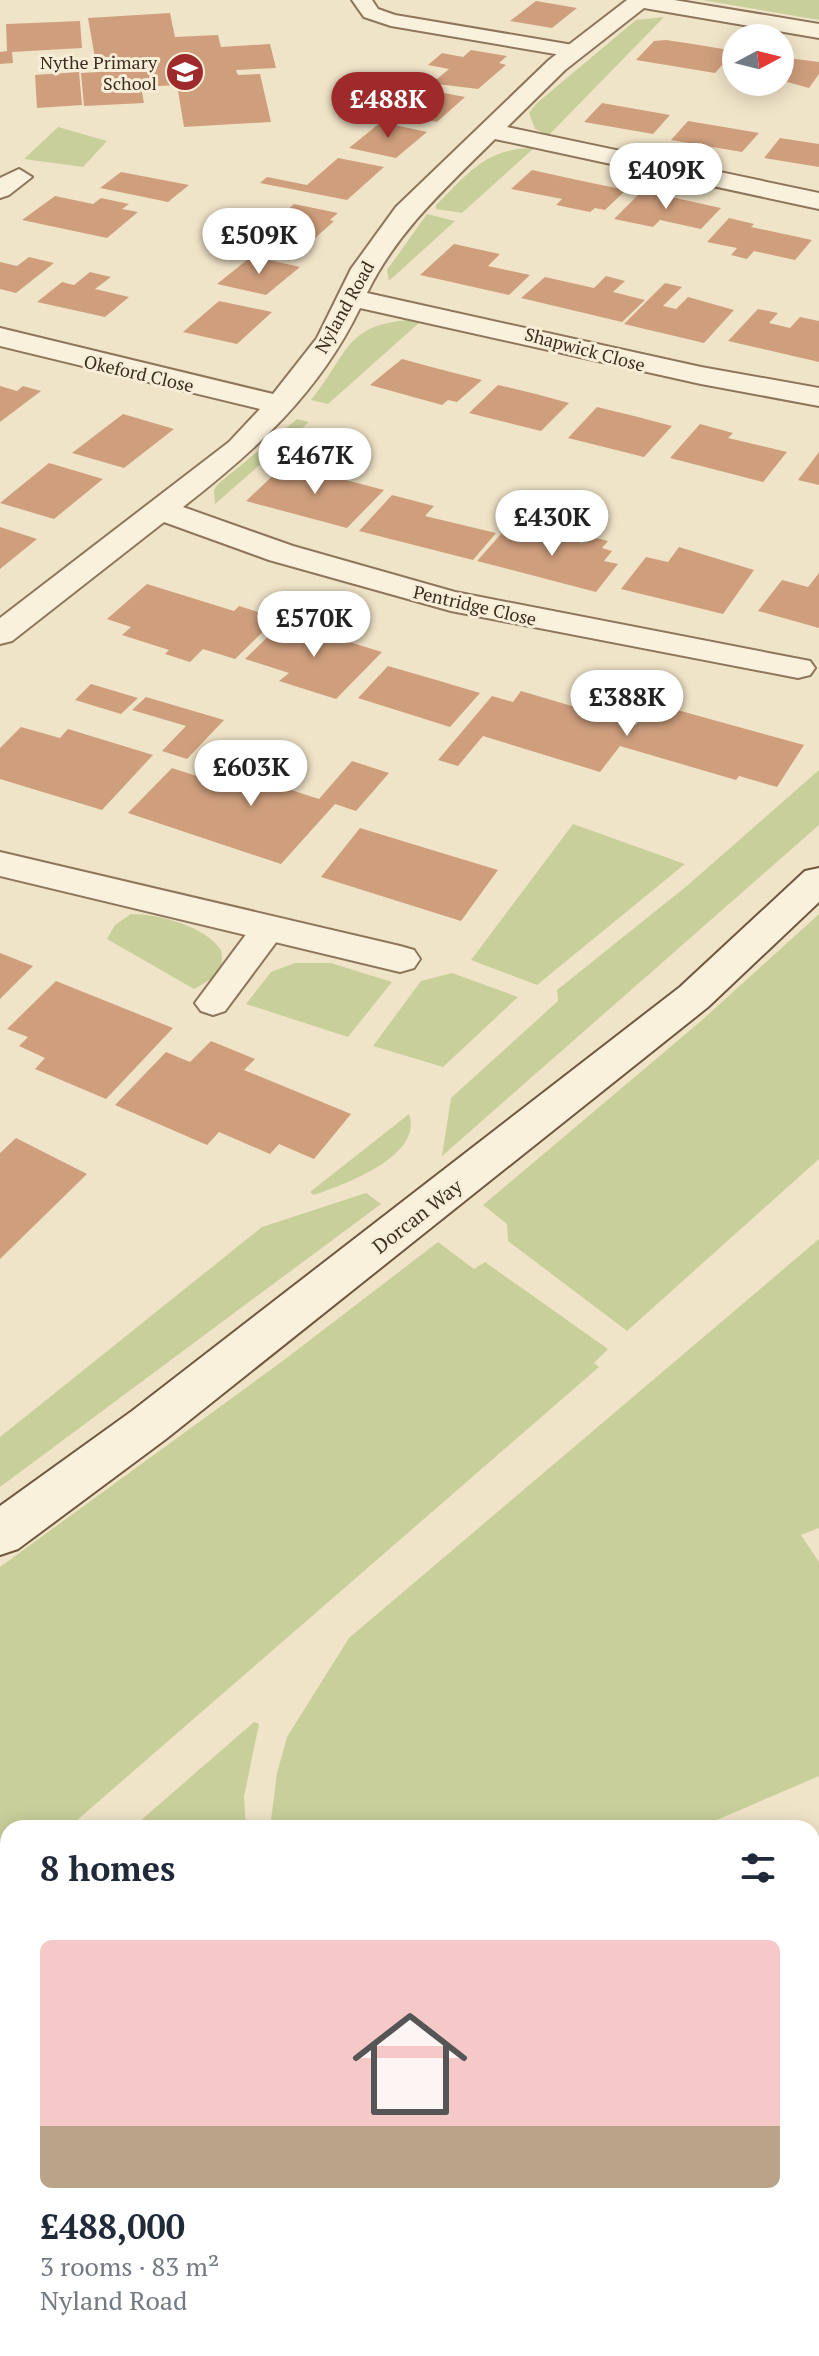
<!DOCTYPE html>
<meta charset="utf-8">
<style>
:root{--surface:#fff;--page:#f2f2f3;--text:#1f2937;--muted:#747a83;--accent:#9e2a2b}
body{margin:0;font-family:"PT Serif",serif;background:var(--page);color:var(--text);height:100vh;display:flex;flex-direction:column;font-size:30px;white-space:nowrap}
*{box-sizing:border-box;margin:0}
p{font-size:26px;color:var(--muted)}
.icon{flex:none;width:44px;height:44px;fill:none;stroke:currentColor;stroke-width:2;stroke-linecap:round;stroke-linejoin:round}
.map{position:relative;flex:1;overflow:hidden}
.drawer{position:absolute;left:0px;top:1820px;width:820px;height:536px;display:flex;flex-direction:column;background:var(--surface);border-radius:24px 24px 0 0;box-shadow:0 4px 20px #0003}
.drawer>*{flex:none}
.needle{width:52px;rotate:83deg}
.tools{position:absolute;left:722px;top:24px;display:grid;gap:16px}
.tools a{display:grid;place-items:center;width:72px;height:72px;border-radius:50%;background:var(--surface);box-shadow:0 4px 20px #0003;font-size:40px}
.price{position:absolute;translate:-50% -68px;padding:0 18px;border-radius:28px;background:#fff;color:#222;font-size:26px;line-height:52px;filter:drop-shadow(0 2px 4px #0008)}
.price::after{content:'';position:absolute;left:50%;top:48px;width:24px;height:18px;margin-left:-12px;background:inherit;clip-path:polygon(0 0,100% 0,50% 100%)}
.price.selected{background:var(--accent);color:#fff}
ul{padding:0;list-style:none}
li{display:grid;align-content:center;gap:16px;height:424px;padding:0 40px}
li span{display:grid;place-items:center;height:248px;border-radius:12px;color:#555}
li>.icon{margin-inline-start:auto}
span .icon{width:144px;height:144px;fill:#fffc;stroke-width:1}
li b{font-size:34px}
h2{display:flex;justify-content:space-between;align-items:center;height:96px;padding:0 40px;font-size:34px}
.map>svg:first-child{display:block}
.green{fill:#c9cf9b}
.building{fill:#cf9f7d}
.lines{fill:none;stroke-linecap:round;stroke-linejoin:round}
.service-casing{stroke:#8d765c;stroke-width:4}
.minor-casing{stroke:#8d765c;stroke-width:4}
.secondary-casing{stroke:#6f573f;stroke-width:4}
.service{fill:#faf1dc;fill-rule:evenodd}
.minor{fill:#faf1dc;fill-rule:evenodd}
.secondary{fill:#faf1dc;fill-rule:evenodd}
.labels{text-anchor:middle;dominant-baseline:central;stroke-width:6;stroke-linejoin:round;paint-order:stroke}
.far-poi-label{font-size:18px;fill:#3d2e20;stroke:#f7eed8;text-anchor:end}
.far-street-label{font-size:18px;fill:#3d2e20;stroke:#f7eed8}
.street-label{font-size:20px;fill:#3d2e20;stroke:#f7eed8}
</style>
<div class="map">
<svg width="819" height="2356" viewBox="0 0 819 2356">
<rect width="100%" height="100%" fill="#f0e4c8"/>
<path class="green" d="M 702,0 L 819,0 L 819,20 Z
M 664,17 L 549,135 L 535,129 L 529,113 L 537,103 L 636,20 Z
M 58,127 L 107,141 L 83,167 L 24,159 Z
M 534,148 L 462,213 L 436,209 L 436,205 C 469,173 485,148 534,148 Z
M 427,214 L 455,221 L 389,281 L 387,270 Z
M 411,320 L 420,322 L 328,404 L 311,400 C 348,355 344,324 411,320 Z
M 297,419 L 309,422 L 215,504 L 214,490 L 218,484 Z
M 819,770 L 819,825 L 442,1156 L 451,1098 L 558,1001 L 557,990 L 688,885 Z
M 573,824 L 685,864 L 537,985 L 471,960 Z
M 131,914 C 159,914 205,926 221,950 C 226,972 211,980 194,989 L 107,939 L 115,925 Z
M 819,914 L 819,1159 L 627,1331 L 508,1241 L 507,1224 L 483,1205 L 701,1021 Z
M 295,963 L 331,963 L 392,982 L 348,1037 L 246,1004 L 271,972 Z
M 452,973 L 518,997 L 443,1067 L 373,1046 L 421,981 Z
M 409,1114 C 424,1156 344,1185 314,1195 L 310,1192 Z
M 366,1193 L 381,1204 L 0,1487 L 0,1437 L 262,1227 Z
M 819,1239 L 819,1528 L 801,1535 L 819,1562 L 819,1776 L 698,1828 L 270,1828 L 277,1773 L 287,1737 L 349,1638 Z
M 438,1242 L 474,1269 L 485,1262 L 608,1349 L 594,1363 L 599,1367 L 68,1828 L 8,1828 L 8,1883 L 0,1890 L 0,1567 L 284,1360 Z
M 254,1722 L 259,1724 L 244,1797 L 246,1828 L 132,1828 Z
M 8,1956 L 8,2108 L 0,2115 L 0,1963 Z"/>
<path class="building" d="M 536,1 L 577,8 L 552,28 L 510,21 Z
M 170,13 L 175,37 L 218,35 L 221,47 L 270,44 L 276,68 L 236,70 L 238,75 L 260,74 L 271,122 L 184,127 L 177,85 L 141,87 L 144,103 L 84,106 L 81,73 L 136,70 L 136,62 L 96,64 L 88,18 Z
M 80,21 L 82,48 L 12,52 L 13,63 L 0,64 L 0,52 L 7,51 L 6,24 Z
M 666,40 L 693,44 L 735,51 L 715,73 L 636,60 L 654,41 Z
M 471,50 L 507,56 L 499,63 L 506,65 L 478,89 L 421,82 L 427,77 L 437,79 L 449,69 L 428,65 L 442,53 L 463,57 Z
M 780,57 L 819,62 L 819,74 L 809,88 L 780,80 Z
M 79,72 L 82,105 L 37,108 L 35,75 Z
M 423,89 L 465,97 L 437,122 L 394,113 Z
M 602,103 L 670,115 L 653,134 L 584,122 Z
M 688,121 L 724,127 L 759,133 L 742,152 L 671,140 Z
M 381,122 L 427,132 L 396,158 L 349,148 Z
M 780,138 L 819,144 L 819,167 L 764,158 Z
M 338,158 L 384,167 L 347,200 L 260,183 L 267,177 L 307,185 Z
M 532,170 L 582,181 L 626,190 L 605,210 L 595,208 L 590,212 L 556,205 L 562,199 L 511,189 Z
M 121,172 L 189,185 L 168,202 L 100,188 Z
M 642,191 L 680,199 L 721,208 L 701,229 L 660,220 L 653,227 L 614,219 Z
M 55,196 L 93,204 L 101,198 L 129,204 L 122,209 L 138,212 L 107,238 L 22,220 Z
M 294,204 L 338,213 L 330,220 L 334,221 L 300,252 L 251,242 Z
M 729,218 L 754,224 L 751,227 L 812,240 L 795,260 L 754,251 L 747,259 L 731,255 L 737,248 L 707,242 Z
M 454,244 L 500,254 L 488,266 L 530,275 L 509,295 L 420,275 Z
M 252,256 L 300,267 L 266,295 L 217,284 Z
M 29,257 L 54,263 L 16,293 L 0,289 L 0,262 L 17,266 Z
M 90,272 L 111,277 L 95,289 L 129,297 L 105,317 L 37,302 L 62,282 L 74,285 Z
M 606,276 L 625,281 L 613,292 L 645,300 L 622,322 L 521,298 L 545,277 L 594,288 Z
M 665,283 L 682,287 L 663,306 L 676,309 L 688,297 L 734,310 L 704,343 L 624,324 Z
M 219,301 L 272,312 L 237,344 L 183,332 Z
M 758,309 L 778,313 L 769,323 L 790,328 L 800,317 L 819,321 L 819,362 L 728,341 Z
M 402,359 L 439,369 L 482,380 L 457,402 L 448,400 L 442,405 L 370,385 Z
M 498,385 L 536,394 L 569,403 L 541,431 L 469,413 Z
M 0,386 L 17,391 L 23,386 L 41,391 L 0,422 Z
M 597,407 L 638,417 L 672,426 L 644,457 L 568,438 Z
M 123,414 L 174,429 L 124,468 L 72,453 Z
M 700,424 L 733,433 L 728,438 L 787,452 L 763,482 L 670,458 Z
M 819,452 L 819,485 L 798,480 Z
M 49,463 L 103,479 L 54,519 L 0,503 Z
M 285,464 L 338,478 L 384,490 L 347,528 L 246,501 Z
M 392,495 L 434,506 L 425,516 L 496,533 L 473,560 L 359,531 Z
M 509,525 L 582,543 L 588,536 L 608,541 L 602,548 L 612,551 L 604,561 L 618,564 L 596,592 L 477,561 Z
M 0,527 L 37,539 L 0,569 Z
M 679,547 L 754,570 L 723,614 L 621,589 L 646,557 L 668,562 Z
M 819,573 L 819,628 L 758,611 L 782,580 L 808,587 Z
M 147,584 L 234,611 L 239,606 L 277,618 L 235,659 L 203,649 L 190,662 L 165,654 L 169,650 L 122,635 L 131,627 L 107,619 Z
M 283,622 L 326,635 L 382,652 L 336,699 L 279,681 L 289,673 L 245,659 Z
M 388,666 L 433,679 L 480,693 L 450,727 L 358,698 Z
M 91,684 L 138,698 L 121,714 L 75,700 Z
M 521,691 L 636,725 L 652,703 L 804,745 L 777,787 L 739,776 L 736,780 L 620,746 L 600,772 L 483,736 L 458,766 L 438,760 L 492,696 L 513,702 Z
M 146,697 L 224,720 L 187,759 L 162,751 L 186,726 L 132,710 Z
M 21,727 L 60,738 L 68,729 L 153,755 L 102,810 L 0,779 L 0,748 Z
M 352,761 L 389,773 L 356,811 L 335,804 L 281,864 L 128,813 L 172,768 L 215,782 L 226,769 L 319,799 Z
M 360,828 L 432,850 L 498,870 L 461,921 L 321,877 Z
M 0,953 L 33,966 L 0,999 Z
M 56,981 L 173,1028 L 106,1099 L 35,1069 L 45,1058 L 19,1046 L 28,1037 L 7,1029 Z
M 211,1041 L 255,1059 L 244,1070 L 351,1114 L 314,1159 L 279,1144 L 270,1154 L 219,1132 L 207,1145 L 115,1105 L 166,1052 L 190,1062 Z
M 16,1138 L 87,1174 L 0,1259 L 0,1153 Z
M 251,2348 L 405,2348 L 410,2356 L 240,2356 Z"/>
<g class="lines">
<defs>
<path id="service" d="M 352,0 L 372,0 L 378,9 L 395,15 L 573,45 L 583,51 L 573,57 L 391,26 L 364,17 Z
M 268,918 L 280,921 L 285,929 L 280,937 L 225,1011 L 213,1015 L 201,1011 L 195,1003 L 201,995 L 256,921 Z
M 812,2215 L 819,2217 L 819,2273 L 812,2271 Z"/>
<path id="minor" d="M 627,0 L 674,0 L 819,24 L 819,38 L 644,8 L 565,70 L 507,127 L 819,193 L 819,209 L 495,139 C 447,187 397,231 367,293 L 701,367 L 819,388 L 819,406 L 701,384 L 360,308 C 319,393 256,450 183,507 L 293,546 L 455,592 L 810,661 L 815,668 L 810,675 L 798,678 L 451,611 L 269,560 L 164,522 L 12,641 L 0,644 L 0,618 L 229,442 L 260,409 L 0,346 L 0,328 L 273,394 L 317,338 L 351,269 L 396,207 L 549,60 Z
M 19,169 L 32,177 L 9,195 L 0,198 L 0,178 Z
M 0,852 L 400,946 L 414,950 L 420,959 L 414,968 L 400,972 L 0,876 Z
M 549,2348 L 617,2348 L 621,2356 L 553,2356 Z"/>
<path id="secondary" d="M 819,868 L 819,902 L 708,1007 L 166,1439 L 18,1549 L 0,1555 L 0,1506 L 132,1411 L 680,987 L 805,871 Z"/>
</defs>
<use href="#service" class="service-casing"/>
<use href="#minor" class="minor-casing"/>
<use href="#secondary" class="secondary-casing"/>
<use href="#service" class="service"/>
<use href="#minor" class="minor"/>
<use href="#secondary" class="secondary"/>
</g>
<defs>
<symbol id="school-disc" viewBox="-11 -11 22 22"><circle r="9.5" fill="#9e2a2b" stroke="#f7eed8"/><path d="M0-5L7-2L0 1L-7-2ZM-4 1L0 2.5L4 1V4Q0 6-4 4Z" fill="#fff"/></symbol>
</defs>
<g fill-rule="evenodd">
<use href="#school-disc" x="163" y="50" width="44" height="44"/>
</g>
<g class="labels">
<g class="far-poi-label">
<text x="157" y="62">Nythe Primary<tspan x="157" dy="21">School</tspan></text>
</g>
<g class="far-street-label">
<text transform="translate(344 307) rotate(-61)">Nyland Road</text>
<text transform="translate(585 349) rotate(15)">Shapwick Close</text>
<text transform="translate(139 373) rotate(13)">Okeford Close</text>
<text transform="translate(475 605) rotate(13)">Pentridge Close</text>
</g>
<g class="street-label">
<text transform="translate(417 1216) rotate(-38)">Dorcan Way</text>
</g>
</g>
</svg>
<div class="tools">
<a><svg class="needle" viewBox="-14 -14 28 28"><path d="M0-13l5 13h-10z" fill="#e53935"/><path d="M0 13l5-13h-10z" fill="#747a83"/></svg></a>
</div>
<b class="price selected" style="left:388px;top:140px">£488K</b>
<b class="price" style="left:666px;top:211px">£409K</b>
<b class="price" style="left:259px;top:276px">£509K</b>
<b class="price" style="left:315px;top:496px">£467K</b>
<b class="price" style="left:552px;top:558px">£430K</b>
<b class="price" style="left:314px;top:659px">£570K</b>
<b class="price" style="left:627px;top:738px">£388K</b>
<b class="price" style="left:251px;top:808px">£603K</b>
<section class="drawer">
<h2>8 homes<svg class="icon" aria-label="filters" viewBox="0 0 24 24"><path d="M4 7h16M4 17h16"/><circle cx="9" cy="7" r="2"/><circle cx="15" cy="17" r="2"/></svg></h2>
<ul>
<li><span style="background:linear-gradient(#f6c9c9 75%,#b9a48a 0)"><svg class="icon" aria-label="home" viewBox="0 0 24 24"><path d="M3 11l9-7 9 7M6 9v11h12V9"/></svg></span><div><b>£488,000</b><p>3 rooms · 83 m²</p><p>Nyland Road</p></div></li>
</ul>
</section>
</div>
